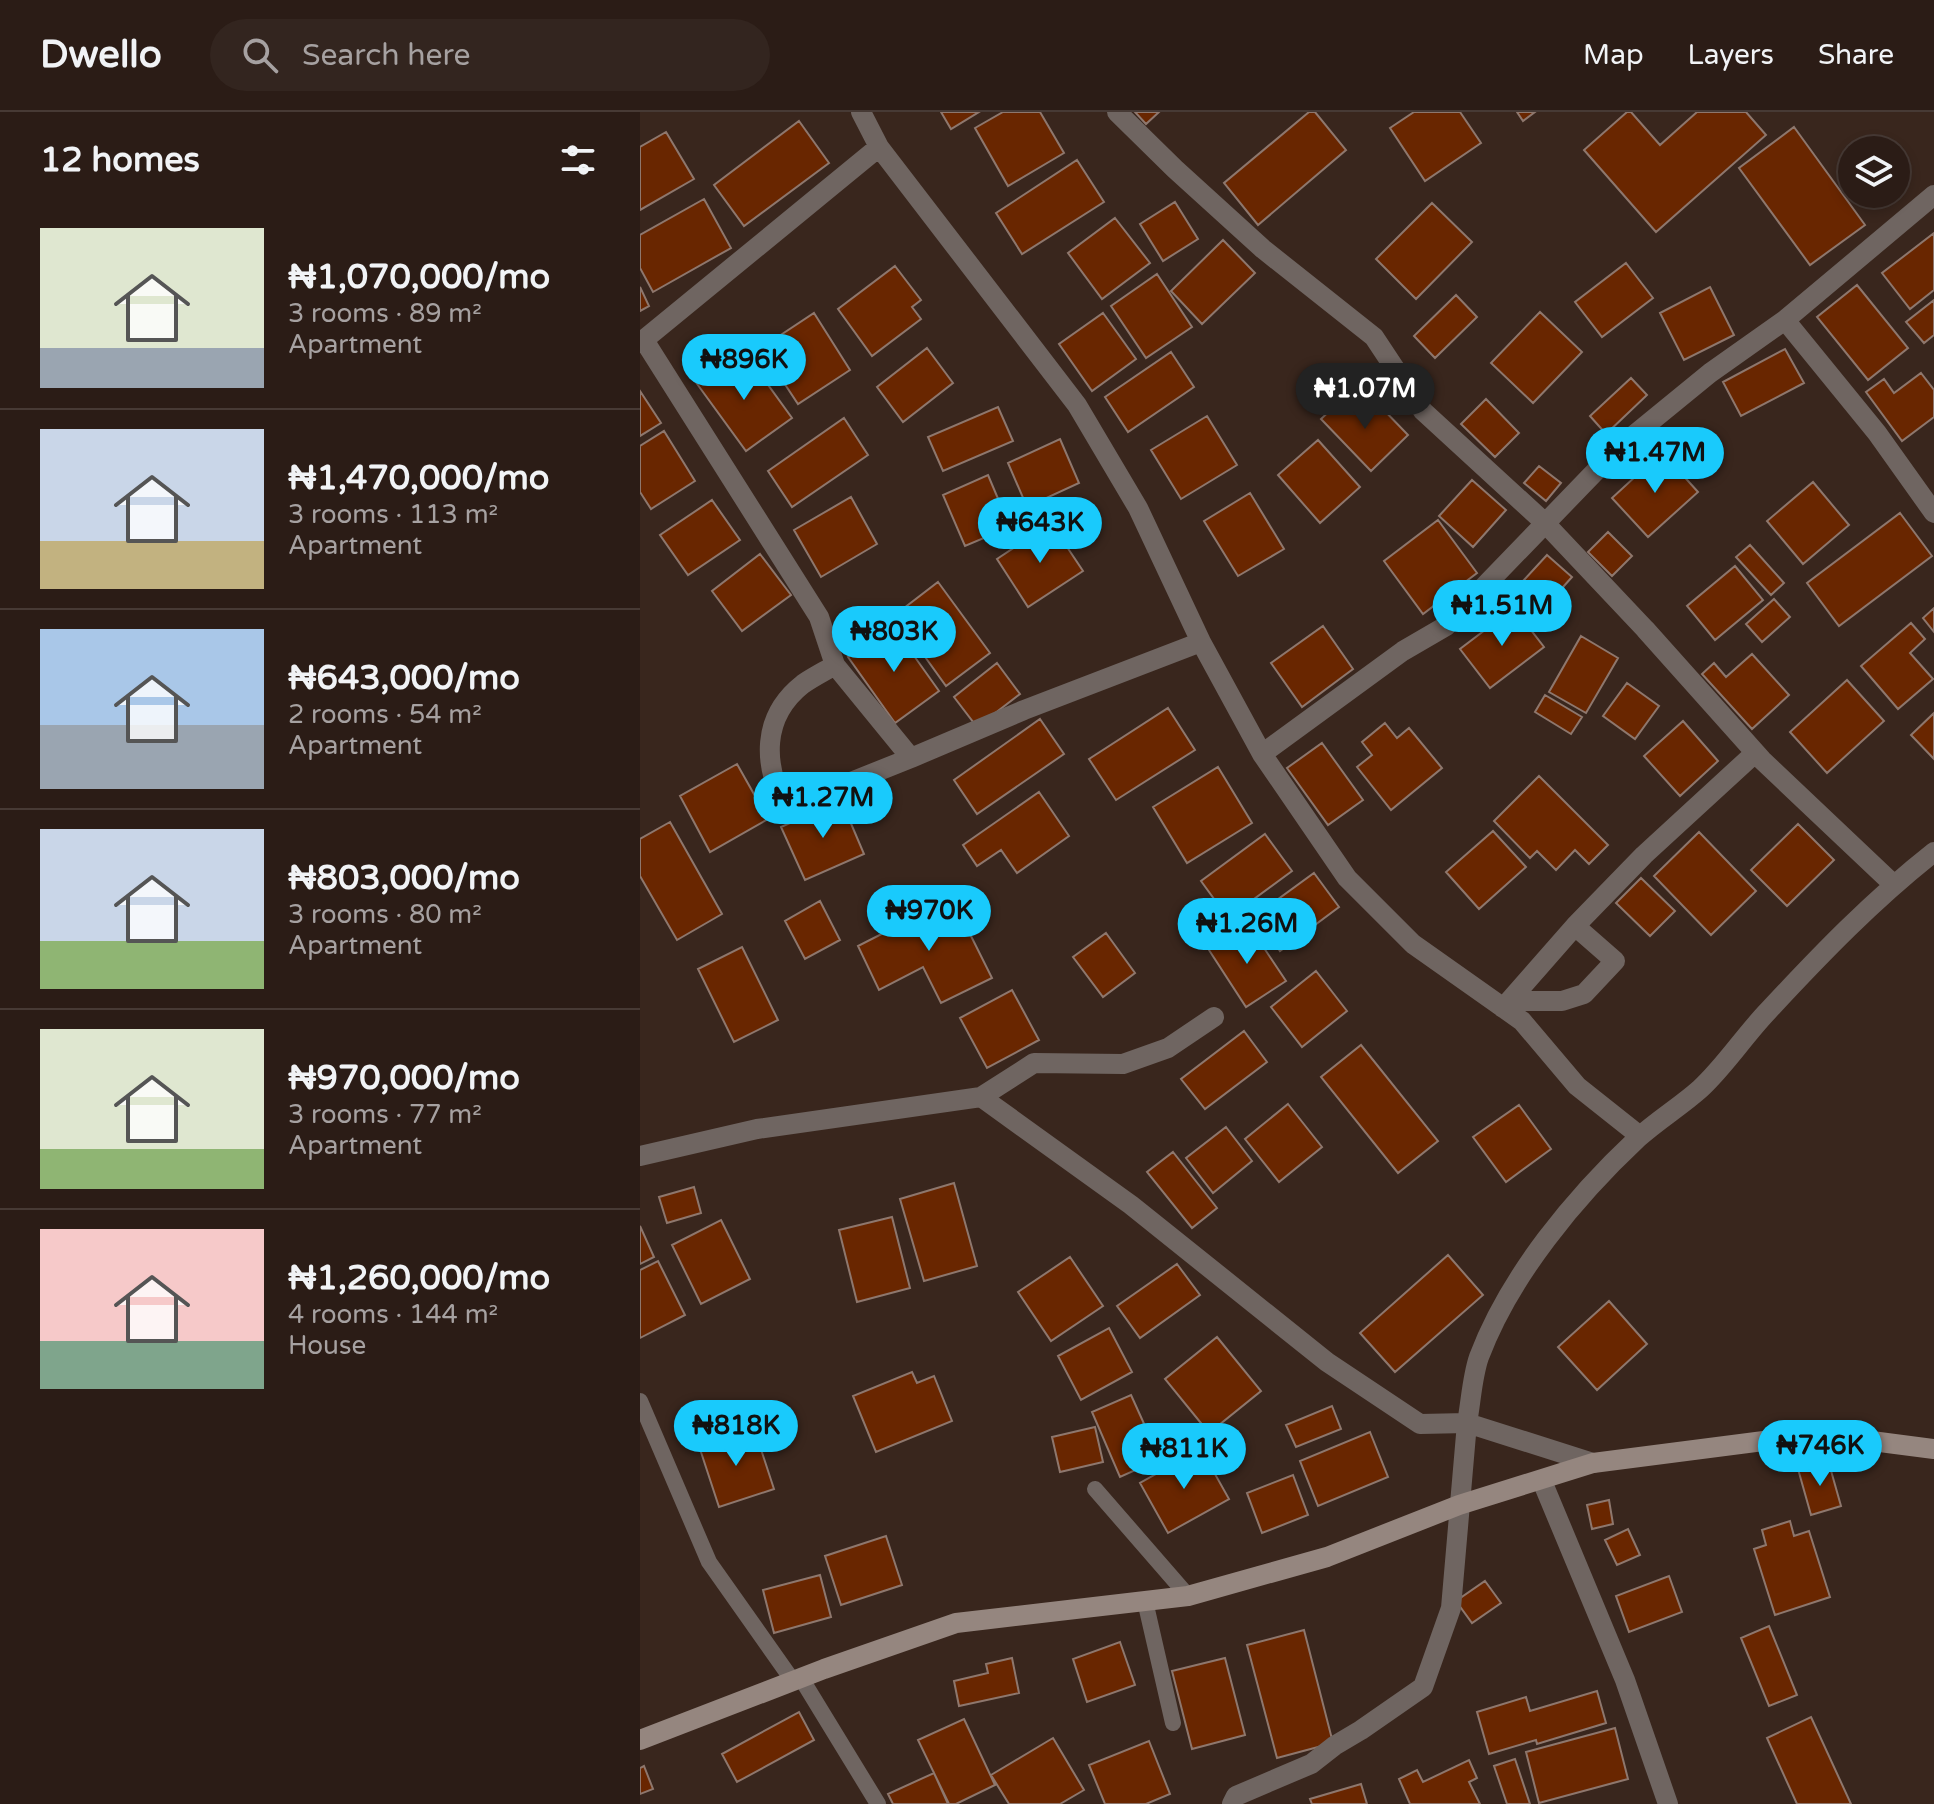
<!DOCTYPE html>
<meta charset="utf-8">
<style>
:root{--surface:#2b1c16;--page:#33251f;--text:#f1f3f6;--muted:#a6a1a1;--line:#473a35;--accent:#19cafc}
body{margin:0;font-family:"Varela Round",sans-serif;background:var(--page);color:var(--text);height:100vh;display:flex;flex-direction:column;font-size:30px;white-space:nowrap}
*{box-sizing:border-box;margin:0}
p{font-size:26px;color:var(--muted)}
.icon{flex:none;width:44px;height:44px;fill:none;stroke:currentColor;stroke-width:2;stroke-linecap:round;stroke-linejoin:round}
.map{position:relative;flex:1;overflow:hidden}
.side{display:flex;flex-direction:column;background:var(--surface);width:640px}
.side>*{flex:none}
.controls{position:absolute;left:1198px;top:24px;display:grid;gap:16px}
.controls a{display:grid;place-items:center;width:72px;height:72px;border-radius:50%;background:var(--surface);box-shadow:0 4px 12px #0003,0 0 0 2px var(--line);font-size:40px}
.price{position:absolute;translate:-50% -68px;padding:0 18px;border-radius:28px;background:var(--accent);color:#111;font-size:26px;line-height:52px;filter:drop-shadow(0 2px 4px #0008)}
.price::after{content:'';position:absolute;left:50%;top:48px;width:24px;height:18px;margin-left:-12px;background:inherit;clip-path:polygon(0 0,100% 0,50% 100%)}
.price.current{background:#222;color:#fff}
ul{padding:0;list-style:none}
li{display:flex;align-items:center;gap:24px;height:200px;padding:0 40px}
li+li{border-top:2px solid var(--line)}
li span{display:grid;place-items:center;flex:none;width:224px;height:160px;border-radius:0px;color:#555}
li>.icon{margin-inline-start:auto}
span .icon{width:96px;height:96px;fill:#fffc;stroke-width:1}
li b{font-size:34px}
h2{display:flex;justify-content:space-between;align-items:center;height:96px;padding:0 40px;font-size:34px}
header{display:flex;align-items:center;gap:48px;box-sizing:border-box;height:112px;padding:0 40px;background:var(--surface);border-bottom:2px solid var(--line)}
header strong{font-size:38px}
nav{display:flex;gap:44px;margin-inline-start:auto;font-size:28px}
.search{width:560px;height:72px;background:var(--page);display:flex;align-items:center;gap:20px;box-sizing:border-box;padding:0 28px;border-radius:44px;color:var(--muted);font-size:30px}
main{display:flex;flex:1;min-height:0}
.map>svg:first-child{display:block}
.building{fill:#692600;stroke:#8e776d;stroke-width:2}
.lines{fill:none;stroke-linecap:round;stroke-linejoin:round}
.lane{stroke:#6f6561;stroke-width:16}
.street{stroke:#6f6561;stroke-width:20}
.secondary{stroke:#95867f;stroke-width:20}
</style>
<header>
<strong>Dwello</strong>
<div class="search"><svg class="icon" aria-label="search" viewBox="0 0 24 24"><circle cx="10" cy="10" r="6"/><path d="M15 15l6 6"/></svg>Search here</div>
<nav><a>Map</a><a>Layers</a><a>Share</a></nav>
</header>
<main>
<section class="side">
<h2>12 homes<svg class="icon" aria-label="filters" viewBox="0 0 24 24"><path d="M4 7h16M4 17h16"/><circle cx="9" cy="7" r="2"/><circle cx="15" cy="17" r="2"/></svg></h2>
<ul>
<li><span style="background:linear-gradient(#dfe7d0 75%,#9aa5b1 0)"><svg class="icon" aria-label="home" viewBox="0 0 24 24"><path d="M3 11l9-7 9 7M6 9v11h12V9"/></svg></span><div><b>₦1,070,000/mo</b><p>3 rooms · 89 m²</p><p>Apartment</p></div></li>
<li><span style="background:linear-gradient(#c9d6e8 70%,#c2b280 0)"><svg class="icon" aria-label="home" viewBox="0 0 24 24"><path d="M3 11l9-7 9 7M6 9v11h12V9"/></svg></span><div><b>₦1,470,000/mo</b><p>3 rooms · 113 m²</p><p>Apartment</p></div></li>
<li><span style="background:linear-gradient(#a9c7e8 60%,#9aa5b1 0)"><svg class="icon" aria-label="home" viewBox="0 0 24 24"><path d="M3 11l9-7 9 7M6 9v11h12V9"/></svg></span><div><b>₦643,000/mo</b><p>2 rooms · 54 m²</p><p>Apartment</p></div></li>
<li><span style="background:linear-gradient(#c9d6e8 70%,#8fb573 0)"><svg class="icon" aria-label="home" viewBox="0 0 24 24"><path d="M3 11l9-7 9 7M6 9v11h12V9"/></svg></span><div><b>₦803,000/mo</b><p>3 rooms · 80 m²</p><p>Apartment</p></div></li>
<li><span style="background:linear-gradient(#dfe7d0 75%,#8fb573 0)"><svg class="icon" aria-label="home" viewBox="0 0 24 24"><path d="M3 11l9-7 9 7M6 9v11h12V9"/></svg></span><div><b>₦970,000/mo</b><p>3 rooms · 77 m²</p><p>Apartment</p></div></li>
<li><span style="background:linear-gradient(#f6c9c9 70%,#7fa58c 0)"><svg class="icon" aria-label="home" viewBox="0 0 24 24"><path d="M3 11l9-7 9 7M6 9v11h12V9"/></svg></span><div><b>₦1,260,000/mo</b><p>4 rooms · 144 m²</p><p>House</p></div></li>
</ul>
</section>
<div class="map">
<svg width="1294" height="1692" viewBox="0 0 1294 1692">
<rect width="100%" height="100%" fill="#39261d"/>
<path class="building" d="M 301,0 L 339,0 L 311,17 Z
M 363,0 L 400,0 L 424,41 L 368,74 L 335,16 Z
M 495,0 L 519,0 L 506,12 Z
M 669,0 L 675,0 L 706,38 L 618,113 L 584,71 Z
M 774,0 L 820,0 L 841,31 L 785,69 L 750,16 Z
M 877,0 L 895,0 L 883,9 Z
M 987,0 L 991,0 L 1020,33 L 1057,0 L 1106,0 L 1126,23 L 1016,120 L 944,38 Z
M 159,9 L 189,51 L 104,114 L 74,73 Z
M 1154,15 L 1225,113 L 1170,153 L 1099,56 Z
M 26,20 L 54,67 L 0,98 L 0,35 Z
M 437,48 L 464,90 L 382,142 L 356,101 Z
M 64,87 L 91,136 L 13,180 L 0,156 L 0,123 Z
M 535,90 L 558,127 L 523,149 L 500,112 Z
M 792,91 L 832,130 L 776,187 L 736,147 Z
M 475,106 L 510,151 L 462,187 L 428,141 Z
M 1294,121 L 1294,178 L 1270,197 L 1242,161 Z
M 583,128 L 615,161 L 562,212 L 531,179 Z
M 986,151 L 1013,186 L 962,225 L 935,190 Z
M 255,154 L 281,188 L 272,195 L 281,207 L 232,244 L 198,197 Z
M 517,162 L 552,215 L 506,246 L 471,194 Z
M 1217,173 L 1268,236 L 1228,268 L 1177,205 Z
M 0,175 L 9,194 L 0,199 Z
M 1070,175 L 1094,223 L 1044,248 L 1020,201 Z
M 816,183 L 837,205 L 795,246 L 774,224 Z
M 1294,188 L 1294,223 L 1284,231 L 1266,210 Z
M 900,200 L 942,240 L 893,291 L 851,251 Z
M 174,201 L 210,258 L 158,292 L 121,236 Z
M 463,201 L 496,247 L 452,279 L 419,232 Z
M 287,236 L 313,271 L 263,310 L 237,275 Z
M 1145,237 L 1164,271 L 1101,304 L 1083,270 Z
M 531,240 L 554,275 L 488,320 L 465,285 Z
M 110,248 L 152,306 L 106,339 L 55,269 L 82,249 L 92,262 Z
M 1281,261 L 1294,278 L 1294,305 L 1262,329 L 1226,280 L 1244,267 L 1254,281 Z
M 991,266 L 1007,283 L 966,322 L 950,304 Z
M 0,279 L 21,311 L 0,324 Z
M 709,281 L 729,303 L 739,293 L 768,323 L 731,359 L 681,307 Z
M 846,287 L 879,321 L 855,345 L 821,312 Z
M 358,295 L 373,329 L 303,359 L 288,325 Z
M 567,304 L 597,353 L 541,387 L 511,338 Z
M 204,306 L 228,343 L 152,395 L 128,359 Z
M 24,319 L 55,369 L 11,397 L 0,380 L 0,334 Z
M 420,327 L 439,371 L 387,395 L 368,351 Z
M 678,328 L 720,375 L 680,411 L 638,363 Z
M 1022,340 L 1058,380 L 1008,425 L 972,386 Z
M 899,354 L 921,371 L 906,389 L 884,371 Z
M 348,363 L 370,415 L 325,434 L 303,383 Z
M 832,368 L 866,398 L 833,435 L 799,404 Z
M 1173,370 L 1209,413 L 1163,452 L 1127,409 Z
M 610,381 L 644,437 L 598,464 L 564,409 Z
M 211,385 L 237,432 L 181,465 L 154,418 Z
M 72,388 L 100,428 L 48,463 L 20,423 Z
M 1260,401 L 1292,444 L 1199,514 L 1167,471 Z
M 798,408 L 837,461 L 783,502 L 744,449 Z
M 411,411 L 443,459 L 388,495 L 357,447 Z
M 968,420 L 992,444 L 972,464 L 948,440 Z
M 1110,433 L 1144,471 L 1131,483 L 1096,445 Z
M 120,442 L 151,483 L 102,519 L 72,479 Z
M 907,443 L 932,465 L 897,504 L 872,481 Z
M 1095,454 L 1123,488 L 1075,528 L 1047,494 Z
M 298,470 L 350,541 L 306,574 L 255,503 Z
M 1134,487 L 1150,505 L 1122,530 L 1106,512 Z
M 874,496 L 904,535 L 850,576 L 820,537 Z
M 1294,496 L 1294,520 L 1283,506 Z
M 1271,511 L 1285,527 L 1270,541 L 1293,567 L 1258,597 L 1221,554 Z
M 252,513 L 299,579 L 255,611 L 208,545 Z
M 683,514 L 713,557 L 662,595 L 631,551 Z
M 941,524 L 978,546 L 946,601 L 909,580 Z
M 1112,542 L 1149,583 L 1112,617 L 1062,562 L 1074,551 L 1086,565 Z
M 357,551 L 380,582 L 337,615 L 314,585 Z
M 1207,568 L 1244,609 L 1187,661 L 1150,620 Z
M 987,571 L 1019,594 L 995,627 L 963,604 Z
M 905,583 L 942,605 L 931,622 L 895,600 Z
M 528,596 L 555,638 L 476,688 L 449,647 Z
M 1294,601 L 1294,647 L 1271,623 Z
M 400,607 L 424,642 L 337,702 L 314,668 Z
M 1043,609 L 1078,649 L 1040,684 L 1004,644 Z
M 745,611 L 757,626 L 769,616 L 802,656 L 751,698 L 717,655 L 732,643 L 722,630 Z
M 682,631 L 723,688 L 688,713 L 647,656 Z
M 97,652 L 128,707 L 70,740 L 40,684 Z
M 578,655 L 612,711 L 547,751 L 513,695 Z
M 899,664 L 968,733 L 949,752 L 935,738 L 916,758 L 897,739 L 890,746 L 854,709 Z
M 399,680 L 429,724 L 377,761 L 361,738 L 337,754 L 323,733 Z
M 201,688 L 224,742 L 165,768 L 141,715 Z
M 30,710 L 82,802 L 37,828 L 0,764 L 0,727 Z
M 1158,712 L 1194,748 L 1147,794 L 1111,758 Z
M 853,719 L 886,755 L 839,797 L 806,760 Z
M 1059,720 L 1116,779 L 1071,823 L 1014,764 Z
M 625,722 L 652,759 L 588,806 L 561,769 Z
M 674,761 L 699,795 L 640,839 L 615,804 Z
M 1001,766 L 1035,799 L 1010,824 L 976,791 Z
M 312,786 L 352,866 L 301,891 L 283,855 L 239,878 L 218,834 Z
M 180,789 L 200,828 L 165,847 L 145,809 Z
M 608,812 L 646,869 L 606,895 L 569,838 Z
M 466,821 L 495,861 L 463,885 L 433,845 Z
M 102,835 L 138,908 L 94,930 L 58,857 Z
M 676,859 L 707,899 L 662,935 L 631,895 Z
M 372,878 L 399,928 L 347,956 L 320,906 Z
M 604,919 L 627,950 L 565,997 L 541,967 Z
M 721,933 L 798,1029 L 758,1061 L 681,965 Z
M 648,992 L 682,1035 L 639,1070 L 605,1027 Z
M 879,993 L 911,1037 L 866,1070 L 833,1025 Z
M 586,1015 L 612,1049 L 573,1081 L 546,1046 Z
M 533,1040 L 577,1096 L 552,1116 L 507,1060 Z
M 314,1071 L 337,1154 L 284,1169 L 260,1087 Z
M 54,1075 L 61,1101 L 27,1111 L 19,1085 Z
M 252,1105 L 270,1176 L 217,1190 L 199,1118 Z
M 81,1108 L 110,1167 L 61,1192 L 32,1133 Z
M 0,1114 L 14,1145 L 0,1152 Z
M 808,1143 L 843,1183 L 755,1260 L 720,1221 Z
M 430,1145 L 463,1194 L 411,1229 L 378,1180 Z
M 18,1149 L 45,1203 L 0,1226 L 0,1158 Z
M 537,1152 L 560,1183 L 500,1226 L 477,1194 Z
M 969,1189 L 1007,1232 L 957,1278 L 918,1235 Z
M 469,1216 L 492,1260 L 441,1288 L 418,1244 Z
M 577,1225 L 621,1279 L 569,1321 L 525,1267 Z
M 272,1260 L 277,1271 L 294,1264 L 312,1309 L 236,1340 L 213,1284 Z
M 491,1283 L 520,1347 L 480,1365 L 452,1300 Z
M 692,1294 L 701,1317 L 656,1335 L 646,1313 Z
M 455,1315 L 463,1350 L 420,1360 L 412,1325 Z
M 114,1316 L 134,1377 L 79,1395 L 59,1334 Z
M 730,1320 L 748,1365 L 678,1394 L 660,1349 Z
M 561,1337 L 589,1387 L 528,1421 L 500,1371 Z
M 1188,1348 L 1201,1394 L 1171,1403 L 1158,1357 Z
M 653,1363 L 668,1403 L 622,1421 L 607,1381 Z
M 969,1388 L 973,1412 L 952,1417 L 947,1393 Z
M 1150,1409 L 1154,1424 L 1169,1419 L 1190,1485 L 1135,1503 L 1114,1437 L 1126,1433 L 1122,1418 Z
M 988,1417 L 1000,1443 L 977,1453 L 965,1428 Z
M 246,1424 L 262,1473 L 201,1493 L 185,1444 Z
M 180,1463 L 191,1505 L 134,1521 L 123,1478 Z
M 1029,1464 L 1042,1500 L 989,1520 L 976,1484 Z
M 845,1469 L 861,1491 L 832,1511 L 816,1489 Z
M 1129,1514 L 1157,1583 L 1129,1594 L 1101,1526 Z
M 664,1518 L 693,1631 L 637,1646 L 607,1533 Z
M 480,1530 L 495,1573 L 447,1590 L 433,1547 Z
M 372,1546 L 379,1581 L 319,1594 L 314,1569 L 348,1561 L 346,1552 Z
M 585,1546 L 605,1623 L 552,1637 L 532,1559 Z
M 957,1579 L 966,1611 L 897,1632 L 896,1628 L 849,1642 L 837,1600 L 886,1585 L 890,1599 Z
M 159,1600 L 174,1628 L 97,1670 L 82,1642 Z
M 1171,1605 L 1211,1692 L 1157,1692 L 1127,1626 Z
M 324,1607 L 355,1673 L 316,1692 L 309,1692 L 278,1628 Z
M 975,1616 L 988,1667 L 899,1691 L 886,1640 Z
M 413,1626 L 444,1678 L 420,1692 L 369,1692 L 351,1663 Z
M 509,1629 L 530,1682 L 506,1692 L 465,1692 L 449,1653 Z
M 875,1647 L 890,1692 L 867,1692 L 854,1654 Z
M 829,1648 L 837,1666 L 829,1670 L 840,1692 L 770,1692 L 759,1667 L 777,1658 L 783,1670 Z
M 4,1654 L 13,1677 L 0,1682 L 0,1656 Z
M 294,1661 L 308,1692 L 253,1692 L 248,1682 Z
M 721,1672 L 727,1692 L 672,1692 L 670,1687 Z"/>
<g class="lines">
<path class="lane" d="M 0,1289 L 69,1450 L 153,1569
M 455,1377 L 548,1484
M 505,1489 L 533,1611
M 161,1566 L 238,1692"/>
<path class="street" d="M 221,0 L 239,35
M 477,0 L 535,57 L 623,137 L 734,225 L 783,299 L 904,410 L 1005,517 L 1122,648 L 1253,772
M 1145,208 L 1237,321 L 1294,401
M 4,228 L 179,505 L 195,553 L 271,646 L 384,598 L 561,530
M 0,231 L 239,35 L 437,293 L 498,396 L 561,530 L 622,642 L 707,766 L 773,832 L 882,909 L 937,974 L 1000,1024
M 195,553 C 185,559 173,565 163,572 C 121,605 123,653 146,696 L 271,646
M 622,642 L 763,539 L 806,514 L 977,337 L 1070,261 L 1145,208 L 1294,83
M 870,889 L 922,889 L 944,882 L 975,849 L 935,814
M 863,896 L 935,814 L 1004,743 L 1115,641
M 341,985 L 394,951 L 483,952 L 528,936 L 574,905
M 0,1044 L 117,1017 L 341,985 L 491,1093 L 687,1250 L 780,1312 L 827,1311 C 831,1290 832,1265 839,1245 C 870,1163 935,1085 998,1026 C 1018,1008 1041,994 1060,977 C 1085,954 1104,924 1128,899 C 1180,843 1234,787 1294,740
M 902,1369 L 985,1568 L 1028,1692
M 592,1692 L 596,1684 L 671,1652 L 694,1634 L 721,1618 L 783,1575 L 811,1496 L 827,1311 L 953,1351"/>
<path class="secondary" d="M 0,1628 L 184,1557 L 316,1511 L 548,1484 L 687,1445 L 819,1393 L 953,1351 L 1178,1322 L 1294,1337"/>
</g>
</svg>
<div class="controls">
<a><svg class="icon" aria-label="layers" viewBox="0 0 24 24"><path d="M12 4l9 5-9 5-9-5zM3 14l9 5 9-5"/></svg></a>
</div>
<b class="price" style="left:104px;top:290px">₦896K</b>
<b class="price current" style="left:725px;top:319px">₦1.07M</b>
<b class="price" style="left:1015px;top:383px">₦1.47M</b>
<b class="price" style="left:400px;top:453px">₦643K</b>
<b class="price" style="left:862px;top:536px">₦1.51M</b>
<b class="price" style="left:254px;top:562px">₦803K</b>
<b class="price" style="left:183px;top:728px">₦1.27M</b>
<b class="price" style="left:289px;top:841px">₦970K</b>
<b class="price" style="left:607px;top:854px">₦1.26M</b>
<b class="price" style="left:96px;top:1356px">₦818K</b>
<b class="price" style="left:1180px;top:1376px">₦746K</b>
<b class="price" style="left:544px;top:1379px">₦811K</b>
</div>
</main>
